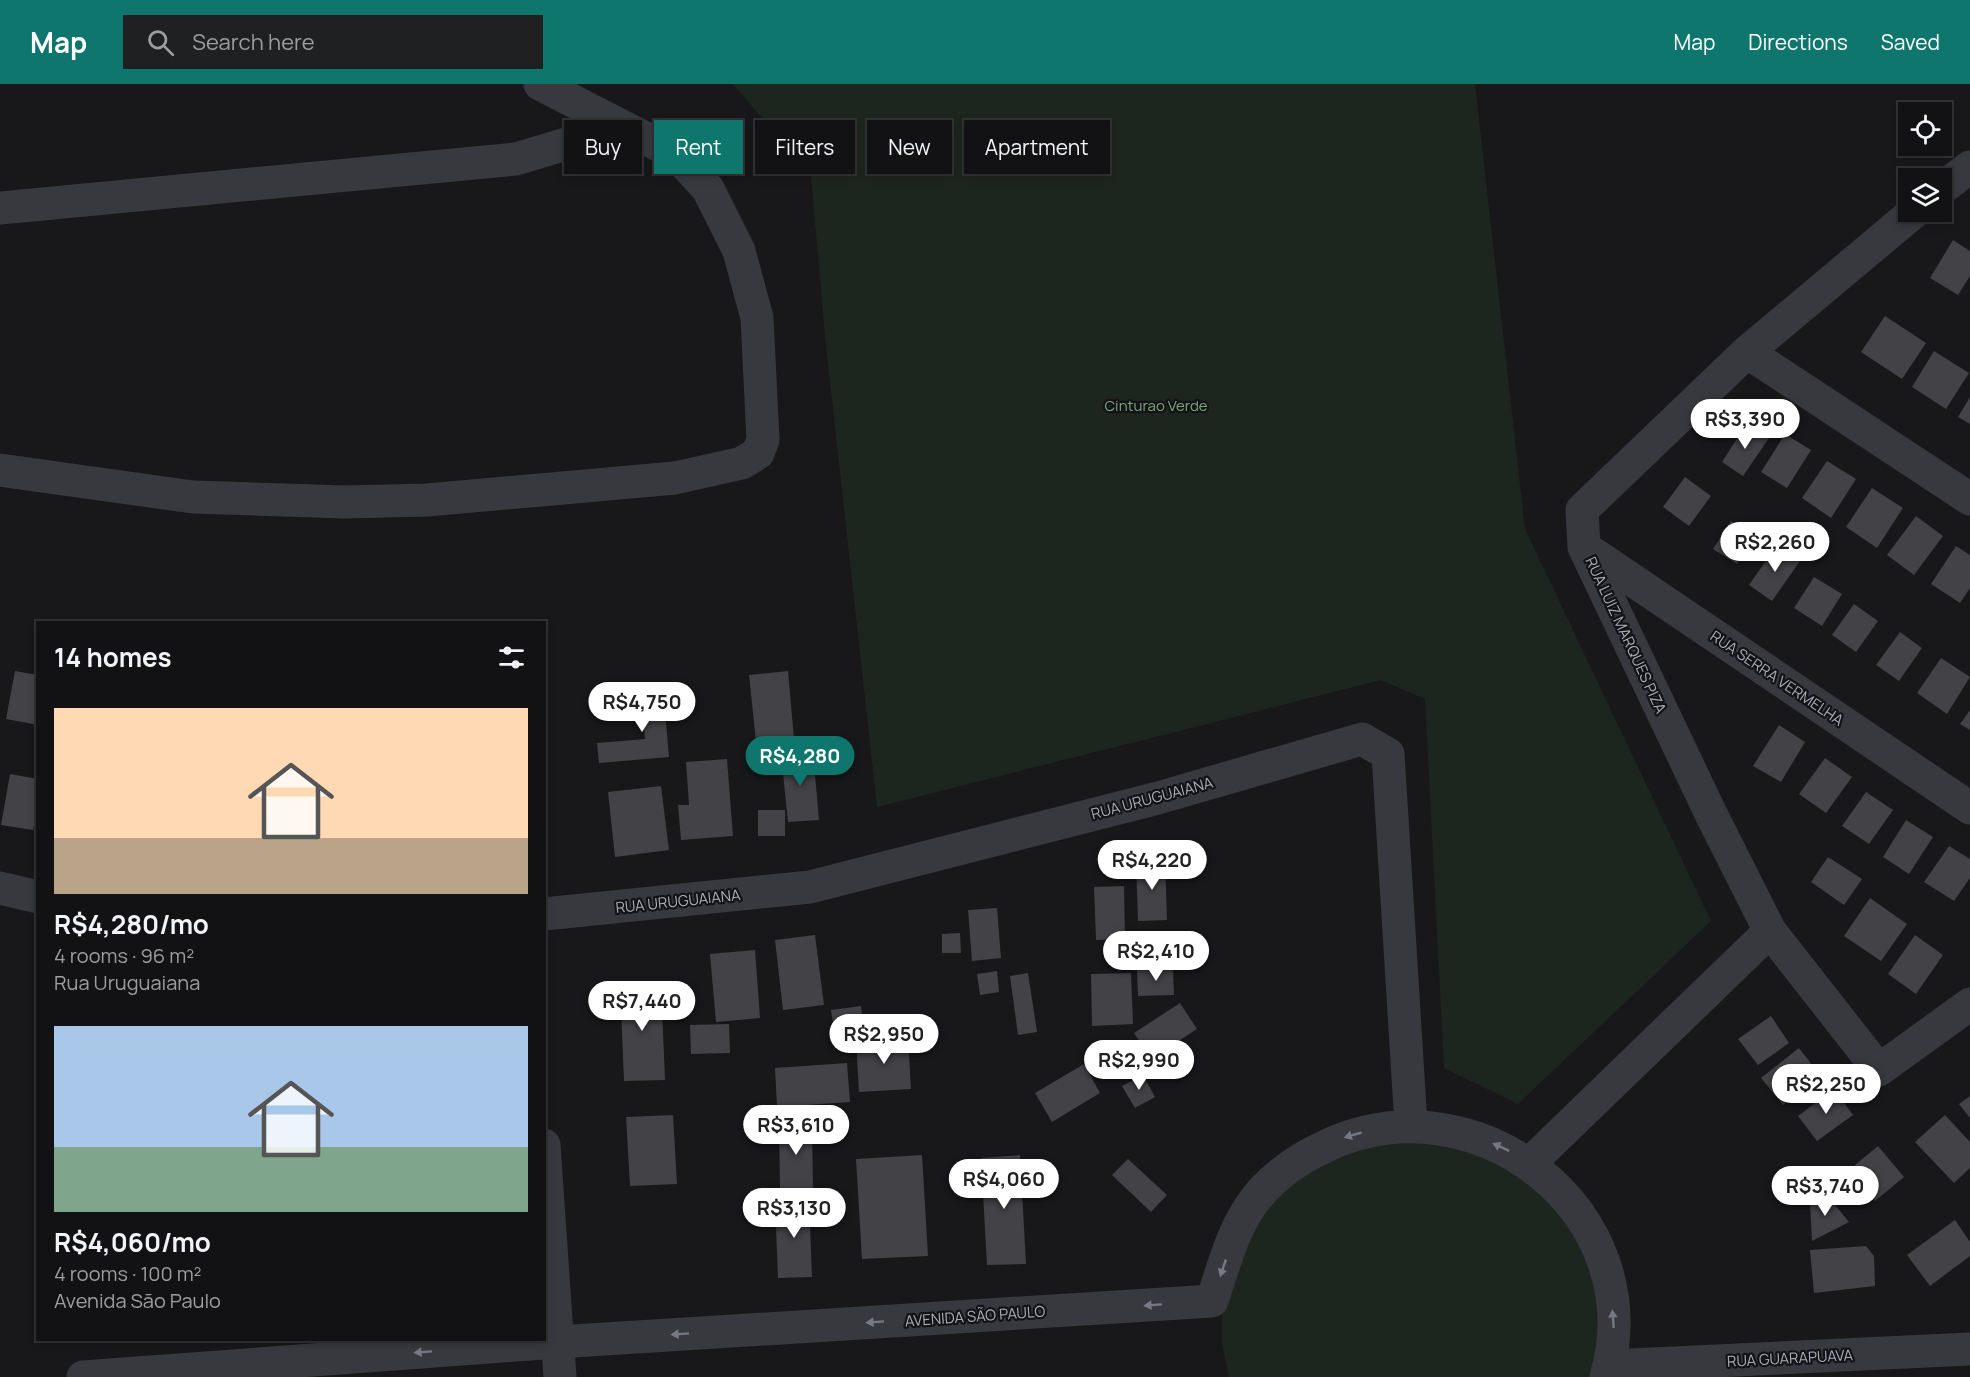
<!DOCTYPE html>
<meta charset="utf-8">
<style>
:root{--surface:#121214;--page:#1f2022;--text:#f1f3f6;--muted:#9c9ea0;--line:#313234;--accent:#0f766e}
body{margin:0;font-family:Manrope,sans-serif;background:var(--page);color:var(--text);height:100vh;display:flex;flex-direction:column;font-size:22px;white-space:nowrap}
*{box-sizing:border-box;margin:0}
p{font-size:20px;color:var(--muted)}
.icon{flex:none;width:33px;height:33px;fill:none;stroke:currentColor;stroke-width:2;stroke-linecap:round;stroke-linejoin:round}
.map{position:relative;flex:1;overflow:hidden}
.sheet{position:absolute;left:36px;top:537px;width:510px;height:720px;display:flex;flex-direction:column;background:var(--surface);border-radius:0px;box-shadow:0 3px 9px #0003,0 0 0 2px var(--line)}
.sheet>*{flex:none}
.guide{position:absolute;left:564px;top:36px;width:570px;height:54px;display:flex;gap:12px}
.controls{position:absolute;left:1898px;top:18px;display:grid;gap:12px}
.controls a{display:grid;place-items:center;width:54px;height:54px;border-radius:0px;background:var(--surface);box-shadow:0 3px 9px #0003,0 0 0 2px var(--line);font-size:30px}
.price{position:absolute;translate:-50% -51px;padding:0 14px;border-radius:21px;background:#fff;color:#222;font-size:20px;line-height:39px;filter:drop-shadow(0 2px 3px #0008)}
.price::after{content:'';position:absolute;left:50%;top:36px;width:18px;height:14px;margin-left:-9px;background:inherit;clip-path:polygon(0 0,100% 0,50% 100%)}
.price.on{background:var(--accent);color:#fff}
ul{padding:0;list-style:none}
li{display:grid;align-content:center;gap:12px;height:318px;padding:0 18px}
li span{display:grid;place-items:center;height:186px;border-radius:0px;color:#555}
li>.icon{margin-inline-start:auto}
span .icon{width:108px;height:108px;fill:#fffc;stroke-width:1}
li b{font-size:26px}
h2{display:flex;justify-content:space-between;align-items:center;height:72px;padding:0 18px;font-size:26px}
.pill{padding:0 21px;border-radius:0px;background:var(--surface);box-shadow:0 3px 9px #0003,0 0 0 2px var(--line);font-size:21px;line-height:54px}
.pill.on{background:var(--accent);color:#fff}
header{display:flex;align-items:center;gap:36px;box-sizing:border-box;height:84px;padding:0 30px;background:var(--accent);color:#fff}
header strong{font-size:28px}
nav{display:flex;gap:33px;margin-inline-start:auto;font-size:21px}
.search{width:420px;height:54px;background:var(--page);display:flex;align-items:center;gap:15px;box-sizing:border-box;padding:0 21px;border-radius:0px;color:var(--muted);font-size:22px}
.map>svg:first-child{display:block}
.green{fill:#1d261e}
.building{fill:#424247}
.lines{fill:none;stroke-linecap:round;stroke-linejoin:round}
.minor{stroke:#38393f;stroke-width:33}
.tertiary{stroke:#38393f;stroke-width:33}
.oneway{fill:#767983}
.labels{text-anchor:middle;dominant-baseline:central;stroke-width:4.5;stroke-linejoin:round;paint-order:stroke}
.park-label{font-size:15px;fill:#7ea781;stroke:#131315}
.street-label{font-size:15px;fill:#a9aebb;stroke:#131315}
</style>
<header>
<strong>Map</strong>
<div class="search"><svg class="icon" aria-label="search" viewBox="0 0 24 24"><circle cx="10" cy="10" r="6"/><path d="M15 15l6 6"/></svg>Search here</div>
<nav><a>Map</a><a>Directions</a><a>Saved</a></nav>
</header>
<div class="map">
<svg width="1970" height="1293" viewBox="0 0 1970 1293">
<rect width="100%" height="100%" fill="#18181a"/>
<path class="green" d="M 733,0 L 1475,0 L 1525,445 L 1711,837 L 1518,1020 L 1444,984 L 1425,615 L 1381,596 L 877,723 L 825,252 L 811,91 Z
M 1452,1054 L 1545,1103 L 1599,1193 L 1597,1293 L 1229,1293 L 1222,1259 L 1222,1217 L 1232,1176 L 1277,1106 L 1348,1061 Z"/>
<path class="building" d="M 1953,156 L 1970,167 L 1970,192 L 1958,211 L 1930,194 Z
M 1885,232 L 1926,259 L 1902,295 L 1861,268 Z
M 1934,267 L 1969,289 L 1946,325 L 1912,303 Z
M 1970,313 L 1970,340 L 1958,333 Z
M 1747,339 L 1769,354 L 1743,392 L 1722,378 Z
M 1785,350 L 1811,366 L 1787,404 L 1761,388 Z
M 1827,377 L 1856,395 L 1831,434 L 1802,414 Z
M 1685,393 L 1711,412 L 1689,442 L 1663,423 Z
M 1872,404 L 1903,424 L 1877,464 L 1846,443 Z
M 1916,432 L 1943,452 L 1914,491 L 1887,471 Z
M 1731,437 L 1756,453 L 1737,480 L 1713,465 Z
M 1777,461 L 1800,477 L 1772,517 L 1749,501 Z
M 1956,462 L 1970,471 L 1970,504 L 1960,519 L 1931,500 Z
M 1814,493 L 1842,510 L 1822,542 L 1794,524 Z
M 1854,520 L 1878,537 L 1856,568 L 1832,551 Z
M 1900,548 L 1922,564 L 1899,597 L 1876,581 Z
M 1941,574 L 1970,593 L 1947,630 L 1917,609 Z
M 15,587 L 38,591 L 38,641 L 6,635 Z
M 788,587 L 794,655 L 756,658 L 749,591 Z
M 663,603 L 669,673 L 599,679 L 597,659 L 645,655 L 640,605 Z
M 1970,626 L 1970,646 L 1960,640 Z
M 1779,641 L 1805,658 L 1781,698 L 1753,682 Z
M 813,667 L 819,736 L 788,738 L 781,670 Z
M 1825,674 L 1852,693 L 1826,729 L 1799,710 Z
M 727,675 L 733,752 L 681,756 L 678,721 L 689,721 L 686,678 Z
M 10,690 L 38,695 L 38,723 L 33,746 L 1,741 Z
M 661,702 L 669,766 L 615,773 L 608,708 Z
M 1866,708 L 1893,726 L 1869,760 L 1842,742 Z
M 758,726 L 785,726 L 785,752 L 758,752 Z
M 1906,736 L 1933,753 L 1909,790 L 1883,773 Z
M 1949,762 L 1970,775 L 1970,794 L 1954,817 L 1924,798 Z
M 1828,773 L 1862,795 L 1844,821 L 1811,798 Z
M 1165,777 L 1167,836 L 1138,837 L 1136,778 Z
M 1124,802 L 1125,855 L 1096,856 L 1094,803 Z
M 1870,814 L 1907,840 L 1881,877 L 1844,852 Z
M 997,824 L 1001,874 L 972,877 L 968,826 Z
M 960,849 L 961,869 L 942,869 L 942,850 Z
M 815,851 L 824,921 L 783,926 L 775,856 Z
M 1915,851 L 1943,871 L 1916,910 L 1888,890 Z
M 755,866 L 760,934 L 716,938 L 710,870 Z
M 1173,885 L 1174,911 L 1138,912 L 1137,886 Z
M 997,887 L 999,908 L 980,911 L 977,890 Z
M 1028,889 L 1037,948 L 1018,951 L 1010,892 Z
M 1131,889 L 1133,940 L 1092,942 L 1091,890 Z
M 661,899 L 665,996 L 624,997 L 620,900 Z
M 1180,919 L 1197,945 L 1151,975 L 1134,949 Z
M 861,922 L 863,942 L 834,946 L 831,926 Z
M 1771,932 L 1789,959 L 1758,981 L 1738,955 Z
M 729,940 L 730,969 L 691,970 L 690,941 Z
M 908,953 L 911,1005 L 859,1008 L 856,956 Z
M 1799,964 L 1820,991 L 1783,1021 L 1761,994 Z
M 847,979 L 850,1018 L 777,1023 L 775,984 Z
M 1084,980 L 1100,1009 L 1052,1038 L 1035,1009 Z
M 1143,991 L 1155,1013 L 1135,1024 L 1122,1002 Z
M 1834,1005 L 1853,1031 L 1817,1057 L 1798,1032 Z
M 1970,1012 L 1970,1034 L 1959,1020 Z
M 673,1031 L 677,1100 L 630,1102 L 626,1033 Z
M 1945,1031 L 1970,1058 L 1970,1084 L 1954,1099 L 1915,1058 Z
M 779,1041 L 812,1041 L 813,1104 L 780,1104 Z
M 1878,1062 L 1904,1093 L 1875,1117 L 1849,1086 Z
M 922,1071 L 928,1172 L 862,1175 L 856,1075 Z
M 1020,1071 L 1026,1180 L 987,1181 L 981,1074 Z
M 1128,1075 L 1167,1111 L 1151,1128 L 1112,1091 Z
M 1826,1110 L 1849,1138 L 1812,1157 L 1810,1118 Z
M 809,1115 L 812,1193 L 778,1194 L 775,1117 Z
M 1955,1136 L 1970,1158 L 1970,1172 L 1930,1202 L 1907,1171 Z
M 1866,1162 L 1874,1172 L 1875,1202 L 1814,1209 L 1810,1166 Z"/>
<g class="lines">
<path class="minor" d="M 1941,105 L 1970,83
M 0,124 L 516,75 L 576,57 L 602,34
M 1914,128 L 1747,268 L 1582,426 L 1584,463 L 1711,730 L 1770,847 L 1879,986 L 1970,920
M 1747,268 L 1970,415
M 0,386 L 193,413 L 344,418 L 427,416 L 675,394 L 742,379 L 758,369 L 763,356 L 757,234 L 739,167 L 708,105 L 676,70 L 540,0
M 1585,464 L 1970,724
M 0,804 L 38,813
M 544,830 L 810,803 L 1158,714 L 1362,655 L 1388,670 L 1411,1041
M 544,1061 L 560,1293
M 1529,1080 L 1770,847
M 1609,1282 L 1970,1265"/>
<path class="tertiary" d="M 83,1293 L 557,1258 L 1212,1217 C 1224,1181 1233,1143 1257,1113 C 1275,1091 1300,1074 1326,1062 C 1476,991 1654,1129 1606,1293"/>
</g>
<defs><path id="oneway-solid" d="M-6-.8H1V-3.2L6.5 0L1 3.2V.8H-6Z" transform="scale(1.5)"/></defs>
<g class="oneway">
<use href="#oneway-solid" transform="translate(1353 1051) rotate(164)"/>
<use href="#oneway-solid" transform="translate(1501 1063) rotate(-155)"/>
<use href="#oneway-solid" transform="translate(1223 1184) rotate(109)"/>
<use href="#oneway-solid" transform="translate(1153 1221) rotate(176)"/>
<use href="#oneway-solid" transform="translate(1613 1235) rotate(-94)"/>
<use href="#oneway-solid" transform="translate(875 1238) rotate(176)"/>
<use href="#oneway-solid" transform="translate(680 1250) rotate(176)"/>
<use href="#oneway-solid" transform="translate(423 1268) rotate(176)"/>
</g>
<g class="labels">
<g class="park-label">
<text x="1156" y="321">Cinturao Verde</text>
</g>
<g class="street-label">
<text transform="translate(1626 551) rotate(65)">RUA LUIZ MARQUES PIZA</text>
<text transform="translate(1777 594) rotate(34)">RUA SERRA VERMELHA</text>
<text transform="translate(1152 714) rotate(-15)">RUA URUGUAIANA</text>
<text transform="translate(678 817) rotate(-6)">RUA URUGUAIANA</text>
<text transform="translate(975 1232) rotate(-4)">AVENIDA SÃO PAULO</text>
<text transform="translate(1790 1274) rotate(-3)">RUA GUARAPUAVA</text>
</g>
</g>
</svg>
<div class="controls">
<a><svg class="icon" aria-label="locate" viewBox="0 0 24 24"><circle cx="12" cy="12" r="6"/><path d="M12 2v4M12 18v4M2 12h4M18 12h4"/></svg></a>
<a><svg class="icon" aria-label="layers" viewBox="0 0 24 24"><path d="M12 4l9 5-9 5-9-5zM3 14l9 5 9-5"/></svg></a>
</div>
<b class="price" style="left:1745px;top:366px">R$3,390</b>
<b class="price" style="left:1775px;top:489px">R$2,260</b>
<b class="price" style="left:642px;top:649px">R$4,750</b>
<b class="price on" style="left:800px;top:703px">R$4,280</b>
<b class="price" style="left:1152px;top:807px">R$4,220</b>
<b class="price" style="left:1156px;top:898px">R$2,410</b>
<b class="price" style="left:642px;top:948px">R$7,440</b>
<b class="price" style="left:884px;top:981px">R$2,950</b>
<b class="price" style="left:1139px;top:1007px">R$2,990</b>
<b class="price" style="left:1826px;top:1031px">R$2,250</b>
<b class="price" style="left:796px;top:1072px">R$3,610</b>
<b class="price" style="left:1004px;top:1126px">R$4,060</b>
<b class="price" style="left:1825px;top:1133px">R$3,740</b>
<b class="price" style="left:794px;top:1155px">R$3,130</b>
<div class="guide">
<a class="pill">Buy</a>
<a class="pill on">Rent</a>
<a class="pill">Filters</a>
<a class="pill">New</a>
<a class="pill">Apartment</a>
</div>
<section class="sheet">
<h2>14 homes<svg class="icon" aria-label="filters" viewBox="0 0 24 24"><path d="M4 7h16M4 17h16"/><circle cx="9" cy="7" r="2"/><circle cx="15" cy="17" r="2"/></svg></h2>
<ul>
<li><span style="background:linear-gradient(#ffd9b3 70%,#b9a48a 0)"><svg class="icon" aria-label="home" viewBox="0 0 24 24"><path d="M3 11l9-7 9 7M6 9v11h12V9"/></svg></span><div><b>R$4,280/mo</b><p>4 rooms · 96 m²</p><p>Rua Uruguaiana</p></div></li>
<li><span style="background:linear-gradient(#a9c7e8 65%,#7fa58c 0)"><svg class="icon" aria-label="home" viewBox="0 0 24 24"><path d="M3 11l9-7 9 7M6 9v11h12V9"/></svg></span><div><b>R$4,060/mo</b><p>4 rooms · 100 m²</p><p>Avenida São Paulo</p></div></li>
</ul>
</section>
</div>
